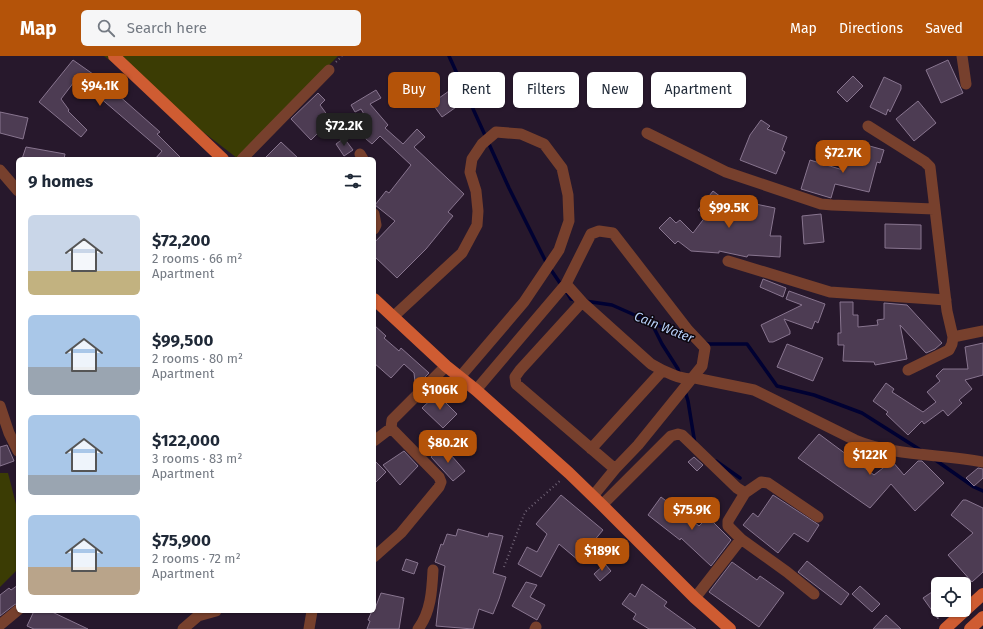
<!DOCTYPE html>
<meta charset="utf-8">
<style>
:root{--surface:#fff;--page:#f6f6f7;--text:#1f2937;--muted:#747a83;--accent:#b45309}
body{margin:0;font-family:"Fira Sans",sans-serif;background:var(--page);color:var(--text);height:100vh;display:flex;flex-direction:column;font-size:15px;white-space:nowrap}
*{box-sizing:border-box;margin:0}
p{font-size:13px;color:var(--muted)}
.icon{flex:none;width:22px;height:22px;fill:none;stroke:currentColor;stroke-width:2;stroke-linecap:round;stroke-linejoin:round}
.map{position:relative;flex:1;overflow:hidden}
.sheet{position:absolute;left:16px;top:101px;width:360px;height:456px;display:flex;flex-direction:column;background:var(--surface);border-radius:6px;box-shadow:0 1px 3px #0004}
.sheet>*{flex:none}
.top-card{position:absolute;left:388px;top:16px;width:380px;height:36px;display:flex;gap:8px}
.controls{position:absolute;left:931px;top:521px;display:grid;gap:8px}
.controls a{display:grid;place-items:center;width:40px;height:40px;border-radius:6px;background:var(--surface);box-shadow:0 1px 3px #0004;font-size:20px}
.price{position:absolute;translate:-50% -34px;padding:0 9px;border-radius:8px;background:var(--accent);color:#fff;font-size:13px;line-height:26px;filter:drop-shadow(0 1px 2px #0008)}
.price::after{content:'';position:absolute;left:50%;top:24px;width:12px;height:9px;margin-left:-6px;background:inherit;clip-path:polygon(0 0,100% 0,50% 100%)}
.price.current{background:#222;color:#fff}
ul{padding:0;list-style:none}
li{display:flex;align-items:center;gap:12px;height:100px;padding:0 12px}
li span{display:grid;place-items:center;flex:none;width:112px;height:80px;border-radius:6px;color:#555}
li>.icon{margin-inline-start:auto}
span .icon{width:48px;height:48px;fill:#fffc;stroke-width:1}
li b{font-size:17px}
h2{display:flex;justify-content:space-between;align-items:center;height:48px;padding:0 12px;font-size:17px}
.tag{padding:0 14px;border-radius:6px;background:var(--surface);box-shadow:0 1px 3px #0004;font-size:14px;line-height:36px}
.tag.current{background:var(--accent);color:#fff}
header{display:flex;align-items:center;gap:24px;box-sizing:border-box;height:56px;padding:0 20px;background:var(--accent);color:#fff}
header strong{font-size:19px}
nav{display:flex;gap:22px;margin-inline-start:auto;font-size:14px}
.search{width:280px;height:36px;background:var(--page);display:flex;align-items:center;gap:10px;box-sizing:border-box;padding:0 14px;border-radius:6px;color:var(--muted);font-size:15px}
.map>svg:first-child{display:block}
.green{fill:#3b3c04}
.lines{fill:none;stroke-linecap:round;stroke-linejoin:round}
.stream{stroke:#000132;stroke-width:3.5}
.building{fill:#4d3c53;stroke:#88758f}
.path{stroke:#706375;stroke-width:2;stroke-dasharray:1 3;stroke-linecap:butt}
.minor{stroke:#77402d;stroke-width:11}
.major{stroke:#cf5c32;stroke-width:12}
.labels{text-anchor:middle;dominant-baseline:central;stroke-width:3;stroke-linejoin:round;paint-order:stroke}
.water-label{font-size:13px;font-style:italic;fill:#b6cef6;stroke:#0c060e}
</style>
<header>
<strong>Map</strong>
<div class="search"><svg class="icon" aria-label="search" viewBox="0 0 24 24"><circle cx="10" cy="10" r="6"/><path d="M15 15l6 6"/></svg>Search here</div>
<nav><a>Map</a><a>Directions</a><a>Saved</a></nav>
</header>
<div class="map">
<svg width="983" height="573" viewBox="0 0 983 573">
<rect width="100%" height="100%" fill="#27182c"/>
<path class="green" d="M 104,0 L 338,0 L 237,102 Z
M 0,417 L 8,417 L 18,456 L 18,513 L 0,531 Z"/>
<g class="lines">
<path class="stream" d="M 449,0 L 509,132 L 547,208 L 562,230
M 566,235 L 571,243 L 577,244
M 585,245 L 612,249 L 673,276 L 690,282
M 651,266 L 662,288 L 678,313 L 680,319
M 705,287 L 709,288 L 747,288 L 777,330 L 814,339 L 862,357 L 922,395
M 685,335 L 688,345 L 695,388
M 934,403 L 974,431 L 983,435
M 716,405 L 740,422"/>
</g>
<path class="building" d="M 73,4 L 100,23 L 160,76 L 157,78 L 182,103 L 155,103 L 162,95 L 77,22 L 61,43 L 69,54 L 68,55 L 87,74 L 81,81 L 39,46 Z
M 948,4 L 963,37 L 941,47 L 926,14 Z
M 853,20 L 863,30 L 847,46 L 837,36 Z
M 884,21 L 901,29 L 901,33 L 890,56 L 888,53 L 886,59 L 870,51 Z
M 376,34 L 381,42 L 370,48 L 388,69 L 385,72 L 403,88 L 417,73 L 425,81 L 414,91 L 464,138 L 448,156 L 453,160 L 426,193 L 397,222 L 374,200 L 374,187 L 395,165 L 375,149 L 386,135 L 389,137 L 411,109 L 380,80 L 372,88 L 366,83 L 363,78 L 371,70 L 361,53 L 355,56 L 351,49 Z
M 449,35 L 459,49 L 442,61 L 432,47 Z
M 318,37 L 325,44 L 320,49 L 331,64 L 311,84 L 291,63 Z
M 918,45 L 936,67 L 914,85 L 896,63 Z
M 0,56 L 28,62 L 23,83 L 0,77 Z
M 761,64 L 770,70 L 767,73 L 787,81 L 782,94 L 785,96 L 776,118 L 740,104 L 750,79 Z
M 344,82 L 353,94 L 344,100 L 336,88 Z
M 281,86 L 299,103 L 264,103 Z
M 866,89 L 884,94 L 880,107 L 877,106 L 869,136 L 835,128 L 831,142 L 801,133 L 810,104 L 843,114 L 846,104 L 860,107 Z
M 26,91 L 65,98 L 64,103 L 22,103 Z
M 713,135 L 721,141 L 775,152 L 770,180 L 781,180 L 780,201 L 748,199 L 747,201 L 719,195 L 719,197 L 691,195 L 678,185 L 675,188 L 659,172 L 670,161 L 676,167 L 680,164 L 693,177 L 706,160 L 698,154 Z
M 821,158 L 824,186 L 804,188 L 802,160 Z
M 885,168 L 921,169 L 921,193 L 885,192 Z
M 763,223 L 786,232 L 783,241 L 760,231 Z
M 789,235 L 825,248 L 818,267 L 815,265 L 812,273 L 784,263 L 790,275 L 790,278 L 773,286 L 769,286 L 761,269 L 802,249 L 786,243 Z
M 840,246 L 853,246 L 853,259 L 858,259 L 858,271 L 878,269 L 877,264 L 884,263 L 884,247 L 907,249 L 942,287 L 935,293 L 926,297 L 900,269 L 907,303 L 875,309 L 874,306 L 843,305 L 844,289 L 838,289 L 838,277 L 841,277 Z
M 374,269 L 386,280 L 384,282 L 399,295 L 401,292 L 429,317 L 419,327 L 415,326 L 414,317 L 404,308 L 391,322 L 374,307 Z
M 983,287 L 983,319 L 965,324 L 972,333 L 959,344 L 962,347 L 948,360 L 943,354 L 924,368 L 922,365 L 908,379 L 886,358 L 888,356 L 873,345 L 886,327 L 894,333 L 892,336 L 923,356 L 936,346 L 927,336 L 940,325 L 936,320 L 943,313 L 968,313 L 965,291 Z
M 787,288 L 823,302 L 813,325 L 777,311 Z
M 437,338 L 457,358 L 443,372 L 422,352 Z
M 819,378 L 874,419 L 892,405 L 904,419 L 918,405 L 922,405 L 944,427 L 915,455 L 891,428 L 870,452 L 798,402 Z
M 7,389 L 14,405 L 0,410 L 0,391 Z
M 443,390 L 465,415 L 453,425 L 431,401 Z
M 404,395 L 418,410 L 400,429 L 383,409 Z
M 694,401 L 703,409 L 697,415 L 688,406 Z
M 374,404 L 386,416 L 374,428 Z
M 978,412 L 983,413 L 983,422 L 974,430 L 966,422 Z
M 561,439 L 603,474 L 578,504 L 559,488 L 541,521 L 518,508 L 527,491 L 537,496 L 547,478 L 536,468 Z
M 773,439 L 819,469 L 808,486 L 794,477 L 778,497 L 743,469 L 753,457 L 758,461 Z
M 661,441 L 699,470 L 708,461 L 731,484 L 711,510 L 681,482 L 680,484 L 648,459 Z
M 963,444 L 966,444 L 983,452 L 983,516 L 972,526 L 948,499 L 973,477 L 951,459 Z
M 458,473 L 488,481 L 489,477 L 503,480 L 493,517 L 506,521 L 499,543 L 493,558 L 479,553 L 473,573 L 436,570 L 439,543 L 445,510 L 435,506 L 441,488 L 443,489 L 447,478 L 456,480 Z
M 406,503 L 418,507 L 414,518 L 402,514 Z
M 807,505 L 849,538 L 841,549 L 798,516 Z
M 732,506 L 757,524 L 760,520 L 784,537 L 759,571 L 709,536 Z
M 605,508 L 611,515 L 600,525 L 594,518 Z
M 526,526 L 537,529 L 530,541 L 545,549 L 537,564 L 512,550 Z
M 642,528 L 667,546 L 664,550 L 696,573 L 649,573 L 633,563 L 636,558 L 622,548 L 630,537 L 635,541 Z
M 18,529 L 18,547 L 14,549 L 0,560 L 0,539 L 9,532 L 11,534 Z
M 860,530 L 880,548 L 872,556 L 852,538 Z
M 938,532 L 938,563 L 923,542 Z
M 381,537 L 404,542 L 399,573 L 367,573 L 370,565 L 368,564 L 372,555 L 374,555 Z
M 34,555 L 50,555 L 88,573 L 34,573 L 27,570 Z
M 886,559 L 901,573 L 873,573 Z"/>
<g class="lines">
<path class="path" d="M 336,6 L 342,0
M 504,511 L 525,456 L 561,424"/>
<path class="minor" d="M 962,0 L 966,28
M 868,70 L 925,106 L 930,111 L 947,255 L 953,281 L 983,275
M 647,77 L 726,116 L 821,148 L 832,149 L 934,153
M 360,98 L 363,103
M 242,103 L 329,14
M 0,114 L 18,135
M 374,158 L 376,169 L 374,173
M 728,205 L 830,236 L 946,244
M 566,228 L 582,246 L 651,308 C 661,314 684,326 695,322 L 754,334 L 855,384 C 893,400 942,398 983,406
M 582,246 L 520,314 L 515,321 L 516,328 L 615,413
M 394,260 L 462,197 L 477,169 L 478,155 L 476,135 L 470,116 L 472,103 L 482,88 L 496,76 L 521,78 L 544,88 L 562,112 L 568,139 L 569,165 L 559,194 L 524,246 L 460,321
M 908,314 L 949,294 L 952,288 L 953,281
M 476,334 L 566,228 L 591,178 L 599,175 L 613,177 L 688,274 L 705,292 L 702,310 L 638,389 L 615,413 L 593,440
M 0,350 L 9,377 L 18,395
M 374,385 L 391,372
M 591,393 L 662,315
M 602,449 L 671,380 L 678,378 L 682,379 L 737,432 L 745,437 L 761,426 L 768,427 L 818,461
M 741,483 L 728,470 L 728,465 L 745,437
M 374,501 L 401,477 L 439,431 L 441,426 L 439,421 L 391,372 L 392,364 L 446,310
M 695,542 L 741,483 L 787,516 L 814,538
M 0,569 L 18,554
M 183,573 L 198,560 L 216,555
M 309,573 L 312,555
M 418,573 C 431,556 432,534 433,514
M 535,573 L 536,571"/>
<path class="major" d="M 114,0 L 223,103
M 374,243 L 446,310 L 476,334 L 569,417 L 602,449 L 695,542 L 730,573
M 945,573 L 983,538
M 970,573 L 983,561"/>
</g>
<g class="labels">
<g class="water-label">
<text transform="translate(664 271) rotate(22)">Cain Water</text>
</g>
</g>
</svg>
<div class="controls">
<a><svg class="icon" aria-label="locate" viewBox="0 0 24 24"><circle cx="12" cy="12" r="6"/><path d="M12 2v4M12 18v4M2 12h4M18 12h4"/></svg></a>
</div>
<b class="price" style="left:100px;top:51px">$94.1K</b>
<b class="price current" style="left:344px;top:91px">$72.2K</b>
<b class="price" style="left:843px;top:118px">$72.7K</b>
<b class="price" style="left:729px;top:173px">$99.5K</b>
<b class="price" style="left:440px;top:355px">$106K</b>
<b class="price" style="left:448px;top:408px">$80.2K</b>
<b class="price" style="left:870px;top:420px">$122K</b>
<b class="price" style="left:692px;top:475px">$75.9K</b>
<b class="price" style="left:602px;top:516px">$189K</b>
<div class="top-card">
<a class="tag current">Buy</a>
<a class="tag">Rent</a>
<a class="tag">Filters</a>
<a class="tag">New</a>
<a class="tag">Apartment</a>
</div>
<section class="sheet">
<h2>9 homes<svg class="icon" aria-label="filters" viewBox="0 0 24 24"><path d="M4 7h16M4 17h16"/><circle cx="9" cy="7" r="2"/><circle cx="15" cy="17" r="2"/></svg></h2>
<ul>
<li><span style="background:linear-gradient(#c9d6e8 70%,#c2b280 0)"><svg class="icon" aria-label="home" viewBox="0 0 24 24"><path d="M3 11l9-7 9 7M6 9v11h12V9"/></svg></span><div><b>$72,200</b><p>2 rooms · 66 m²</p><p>Apartment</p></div></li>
<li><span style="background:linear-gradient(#a9c7e8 65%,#9aa5b1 0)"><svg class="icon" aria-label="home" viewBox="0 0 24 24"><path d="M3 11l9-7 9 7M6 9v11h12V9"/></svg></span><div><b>$99,500</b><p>2 rooms · 80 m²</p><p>Apartment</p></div></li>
<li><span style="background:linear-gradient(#a9c7e8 75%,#9aa5b1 0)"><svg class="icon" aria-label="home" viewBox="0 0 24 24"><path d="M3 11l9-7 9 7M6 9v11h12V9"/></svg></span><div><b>$122,000</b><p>3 rooms · 83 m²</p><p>Apartment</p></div></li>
<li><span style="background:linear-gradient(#a9c7e8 65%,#b9a48a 0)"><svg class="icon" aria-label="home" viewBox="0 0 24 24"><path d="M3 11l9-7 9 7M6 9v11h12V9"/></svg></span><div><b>$75,900</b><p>2 rooms · 72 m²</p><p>Apartment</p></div></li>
</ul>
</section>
</div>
